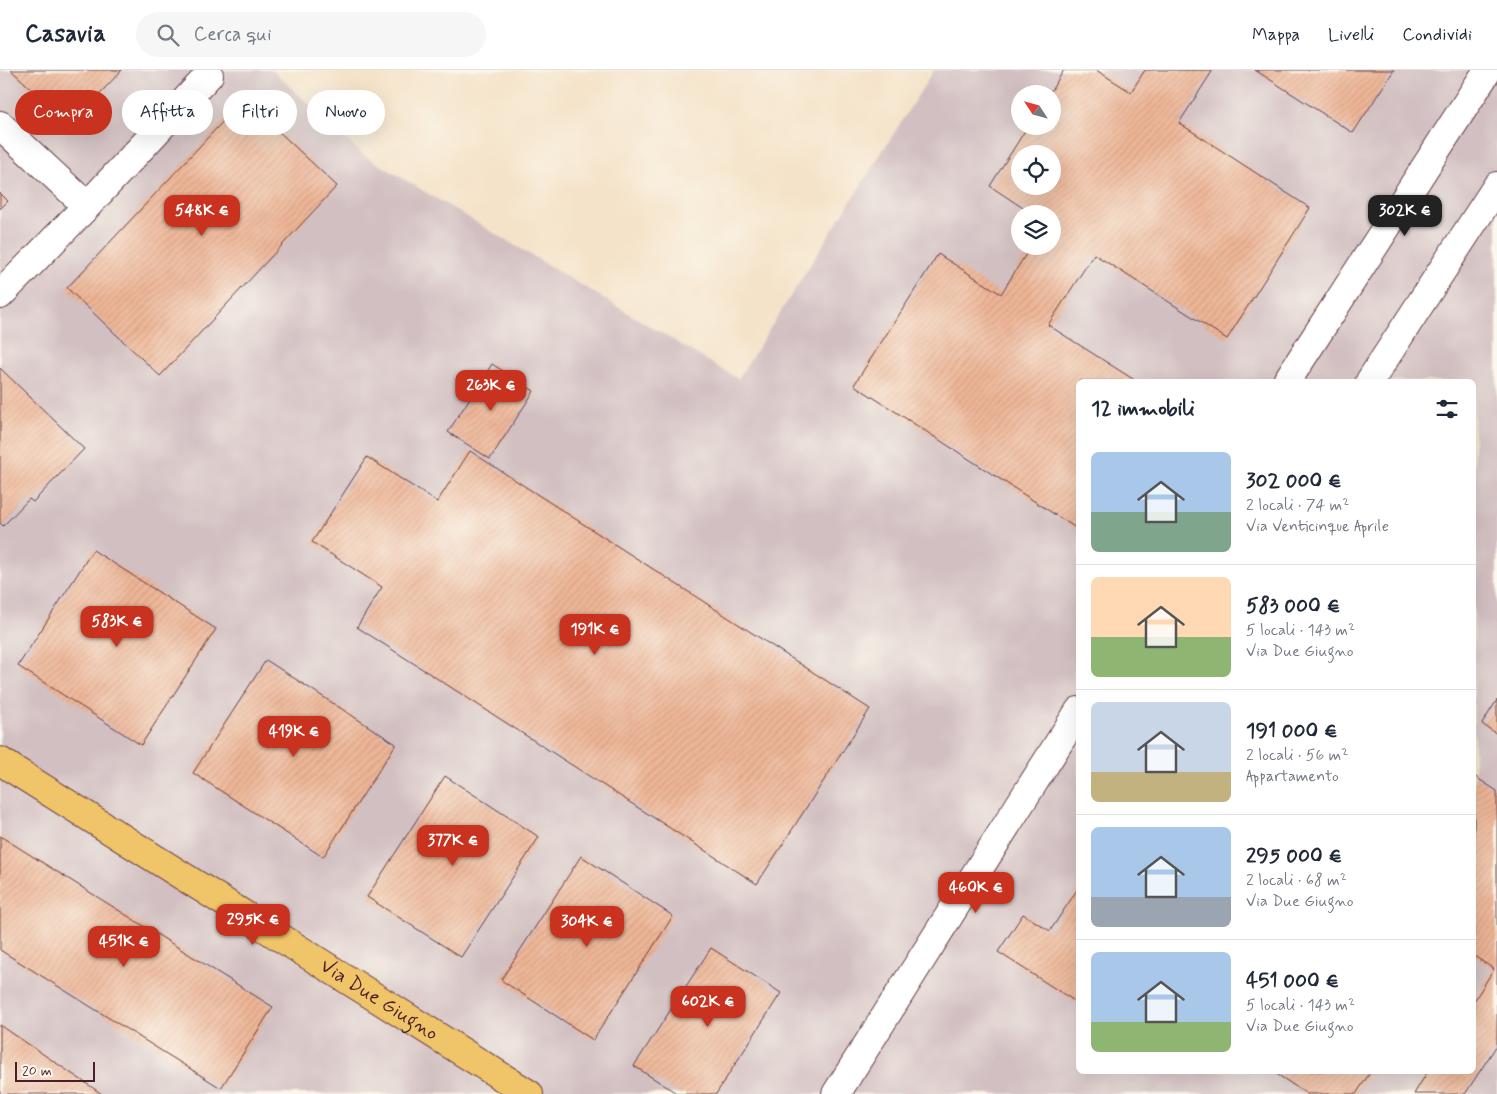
<!DOCTYPE html>
<html lang="it">
<meta charset="utf-8">
<style>
:root{--surface:#fff;--page:#f6f6f7;--text:#1f2937;--muted:#747a83;--line:#e0e1e3;--accent:#c8321e}
body{margin:0;font-family:Mynerve,sans-serif;background:var(--page);color:var(--text);height:100vh;display:flex;flex-direction:column;font-size:19px;white-space:nowrap}
*{box-sizing:border-box;margin:0}
p{font-size:16px;color:var(--muted)}
.icon{flex:none;width:28px;height:28px;fill:none;stroke:currentColor;stroke-width:2;stroke-linecap:round;stroke-linejoin:round}
.map{position:relative;flex:1;overflow:hidden}
.drawer{position:absolute;left:1076px;top:309px;width:400px;height:695px;display:flex;flex-direction:column;background:var(--surface);border-radius:8px;box-shadow:0 5px 20px #0002}
.drawer>*{flex:none}
.banner{position:absolute;left:15px;top:20px;width:475px;height:45px;display:flex;gap:10px}
.needle{width:32px;rotate:306deg}
.controls{position:absolute;left:1011px;top:15px;display:grid;gap:10px}
.controls a{display:grid;place-items:center;width:50px;height:50px;border-radius:50%;background:var(--surface);box-shadow:0 5px 20px #0002;font-size:25px}
.scale{position:absolute;left:15px;bottom:12px;width:80px;box-sizing:border-box;padding-left:5px;border:2px solid #4a1f2b;border-top:0;font-size:14px;line-height:18px;white-space:nowrap;color:#4a1f2b;-webkit-text-stroke:4px #fbf7ec;paint-order:stroke}
.price{position:absolute;translate:-50% -42px;padding:0 11px;border-radius:10px;background:var(--accent);color:#fff;font-size:16px;line-height:32px;filter:drop-shadow(0 1px 2px #0008)}
.price::after{content:'';position:absolute;left:50%;top:30px;width:15px;height:11px;margin-left:-8px;background:inherit;clip-path:polygon(0 0,100% 0,50% 100%)}
.price.selected{background:#222;color:#fff}
ul{padding:0;list-style:none}
li{display:flex;align-items:center;gap:15px;height:125px;padding:0 15px}
li+li{border-top:1px solid var(--line)}
li span{display:grid;place-items:center;flex:none;width:140px;height:100px;border-radius:8px;color:#555}
li>.icon{margin-inline-start:auto}
span .icon{width:60px;height:60px;fill:#fffc;stroke-width:1}
li b{font-size:21px}
h2{display:flex;justify-content:space-between;align-items:center;height:60px;padding:0 15px;font-size:21px}
.pill{padding:0 18px;border-radius:22px;background:var(--surface);box-shadow:0 5px 20px #0002;font-size:18px;line-height:45px}
.pill.selected{background:var(--accent);color:#fff}
header{display:flex;align-items:center;gap:30px;box-sizing:border-box;height:70px;padding:0 25px;background:var(--surface);border-bottom:1px solid var(--line)}
header strong{font-size:24px}
nav{display:flex;gap:28px;margin-inline-start:auto;font-size:18px}
.search{width:350px;height:45px;background:var(--page);display:flex;align-items:center;gap:12px;box-sizing:border-box;padding:0 18px;border-radius:28px;color:var(--muted);font-size:19px}
.map>svg:first-child{display:block}
.industrial{fill:#d2bfc1;fill-rule:evenodd}
.building{fill:url(#building-hatch);fill-rule:evenodd}
.lines{fill:none;stroke-linecap:round;stroke-linejoin:round}
.minor-casing{stroke:#643c43;stroke-width:30}
.major-casing{stroke:#643c43;stroke-width:30}
.minor{stroke:#fff;stroke-width:28}
.major{stroke:#f0c469;stroke-width:28}
.labels{text-anchor:middle;dominant-baseline:central;stroke-width:4;stroke-linejoin:round;paint-order:stroke}
.street-label{font-size:20px;fill:#4a1f2b;stroke:#fbf7ec}
</style>
<header>
<strong>Casavia</strong>
<div class="search"><svg class="icon" aria-label="search" viewBox="0 0 24 24"><circle cx="10" cy="10" r="6"/><path d="M15 15l6 6"/></svg>Cerca qui</div>
<nav><a>Mappa</a><a>Livelli</a><a>Condividi</a></nav>
</header>
<div class="map">
<svg width="1497" height="1024" viewBox="0 0 1497 1024">
<defs>
<pattern id="building-hatch" width="6" height="6" patternUnits="userSpaceOnUse" patternTransform="scale(1.25)"><rect width="6" height="6" fill="#eeb697"/><path d="M-1 1l2-2M0 6l6-6M5 7l2-2" fill="none" stroke="#ce9c82"/></pattern>
</defs>
<rect width="100%" height="100%" fill="#fbf7ec"/>
<filter id="ink" filterUnits="userSpaceOnUse"><feTurbulence type="fractalNoise" baseFrequency=".02" numOctaves="2"/><feDisplacementMap in="SourceGraphic" scale="10" xChannelSelector="R" yChannelSelector="G"/><feConvolveMatrix kernelMatrix="1 2 1 2 8 2 1 2 1" color-interpolation-filters="sRGB"/></filter>
<filter id="wash" filterUnits="userSpaceOnUse"><feTurbulence type="fractalNoise" baseFrequency=".0096" numOctaves="4" result="noise"/><feDisplacementMap in="SourceGraphic" scale="20" xChannelSelector="R" yChannelSelector="G"/><feGaussianBlur stdDeviation="1.12" result="paint"/><feColorMatrix in="noise" values="0 0 0 0 0 0 0 0 0 0 0 0 0 0 0 0 0 1.4 0 .05"/><feComposite in="paint" operator="in"/></filter>
<g filter="url(#wash)">
<rect width="100%" height="100%" fill="#f5e3c9"/>
<path class="industrial" d="M 0,0 L 272,0 L 362,84 L 738,309 L 934,0 L 1497,0 L 1497,1024 L 0,1024 ZM 1020,24 L 1052,24 L 1052,56 L 1020,56 ZM 1020,84 L 1052,84 L 1052,116 L 1020,116 ZM 1020,144 L 1052,144 L 1052,176 L 1020,176 ZM 1079,311 L 1474,311 L 1474,1001 L 1079,1001 Z"/>
<g id="blocks">
<path class="building" d="M 11,0 L 122,0 L 70,55 Z
M 1064,0 L 1096,0 L 1131,22 L 1145,0 L 1213,0 L 1179,53 L 1310,138 L 1227,269 L 1094,184 L 1048,255 L 1136,311 L 1079,311 L 1079,460 L 854,315 L 938,184 L 1001,224 L 1031,176 L 1052,176 L 1052,144 L 1032,144 L 990,116 L 1028,56 L 1052,56 L 1052,24 L 1049,24 ZM 1020,84 L 1052,84 L 1052,116 L 1020,116 Z
M 1255,0 L 1394,0 L 1353,63 Z
M 244,29 L 337,116 L 160,306 L 67,218 Z
M 0,123 L 8,131 L 0,139 Z
M 492,294 L 534,321 L 490,389 L 448,362 Z
M 0,298 L 84,379 L 33,432 L 29,429 L 3,456 L 0,453 Z
M 470,381 L 870,639 L 757,814 L 357,557 L 382,517 L 312,472 L 367,387 L 437,432 Z
M 93,480 L 216,559 L 141,675 L 18,596 Z
M 266,590 L 396,674 L 323,787 L 193,703 Z
M 1497,630 L 1497,664 L 1482,654 Z
M 445,706 L 539,767 L 461,887 L 367,827 Z
M 1474,706 L 1497,721 L 1497,975 L 1465,1024 L 1414,1024 L 1428,1001 L 1474,1001 L 1474,931 L 1494,899 L 1474,886 Z
M 0,766 L 273,937 L 221,1018 L 0,880 Z
M 581,786 L 673,846 L 593,970 L 501,910 Z
M 1079,817 L 1079,934 L 998,882 L 1023,844 L 1050,861 Z
M 711,878 L 781,923 L 716,1024 L 678,1024 L 634,996 Z
M 0,955 L 102,1024 L 0,1024 Z
M 1272,1001 L 1371,1001 L 1356,1024 L 1307,1024 Z"/>
</g>
</g>
<g filter="url(#ink)">
<use href="#blocks" fill-opacity="0" stroke="#643c43" stroke-width="1"/>
<g class="lines">
<defs>
<path id="minor" d="M 0,55 L 87,136 L 0,225
M 87,136 L 209,5
M 1287,311 L 1488,0
M 1370,311 L 1497,116
M 836,1024 L 1079,641"/>
<g id="major">
<path id="s1" d="M 0,691 L 529,1024"/>
</g>
</defs>
<use href="#minor" class="minor-casing"/>
<use href="#major" class="major-casing"/>
<use href="#minor" class="minor"/>
<use href="#major" class="major"/>
</g>
</g>
<g class="labels">
<g class="street-label">
<text stroke="none"><textPath href="#s1" startOffset="448">Via Due Giugno</textPath></text>
</g>
</g>
</svg>
<div class="controls">
<a><svg class="needle" viewBox="-14 -14 28 28"><path d="M0-13l5 13h-10z" fill="#e53935"/><path d="M0 13l5-13h-10z" fill="#747a83"/></svg></a>
<a><svg class="icon" aria-label="locate" viewBox="0 0 24 24"><circle cx="12" cy="12" r="6"/><path d="M12 2v4M12 18v4M2 12h4M18 12h4"/></svg></a>
<a><svg class="icon" aria-label="layers" viewBox="0 0 24 24"><path d="M12 4l9 5-9 5-9-5zM3 14l9 5 9-5"/></svg></a>
</div>
<div class="scale">20 m</div>
<b class="price" style="left:202px;top:167px">548K €</b>
<b class="price selected" style="left:1405px;top:167px">302K €</b>
<b class="price" style="left:491px;top:342px">263K €</b>
<b class="price" style="left:117px;top:578px">583K €</b>
<b class="price" style="left:595px;top:586px">191K €</b>
<b class="price" style="left:294px;top:688px">419K €</b>
<b class="price" style="left:453px;top:797px">377K €</b>
<b class="price" style="left:976px;top:844px">460K €</b>
<b class="price" style="left:253px;top:876px">295K €</b>
<b class="price" style="left:587px;top:878px">304K €</b>
<b class="price" style="left:124px;top:898px">451K €</b>
<b class="price" style="left:708px;top:958px">602K €</b>
<div class="banner">
<a class="pill selected">Compra</a>
<a class="pill">Affitta</a>
<a class="pill">Filtri</a>
<a class="pill">Nuovo</a>
</div>
<section class="drawer">
<h2>12 immobili<svg class="icon" aria-label="filters" viewBox="0 0 24 24"><path d="M4 7h16M4 17h16"/><circle cx="9" cy="7" r="2"/><circle cx="15" cy="17" r="2"/></svg></h2>
<ul>
<li><span style="background:linear-gradient(#a9c7e8 60%,#7fa58c 0)"><svg class="icon" aria-label="home" viewBox="0 0 24 24"><path d="M3 11l9-7 9 7M6 9v11h12V9"/></svg></span><div><b>302 000 €</b><p>2 locali · 74 m²</p><p>Via Venticinque Aprile</p></div></li>
<li><span style="background:linear-gradient(#ffd9b3 60%,#8fb573 0)"><svg class="icon" aria-label="home" viewBox="0 0 24 24"><path d="M3 11l9-7 9 7M6 9v11h12V9"/></svg></span><div><b>583 000 €</b><p>5 locali · 143 m²</p><p>Via Due Giugno</p></div></li>
<li><span style="background:linear-gradient(#c9d6e8 70%,#c2b280 0)"><svg class="icon" aria-label="home" viewBox="0 0 24 24"><path d="M3 11l9-7 9 7M6 9v11h12V9"/></svg></span><div><b>191 000 €</b><p>2 locali · 56 m²</p><p>Appartamento</p></div></li>
<li><span style="background:linear-gradient(#a9c7e8 70%,#9aa5b1 0)"><svg class="icon" aria-label="home" viewBox="0 0 24 24"><path d="M3 11l9-7 9 7M6 9v11h12V9"/></svg></span><div><b>295 000 €</b><p>2 locali · 68 m²</p><p>Via Due Giugno</p></div></li>
<li><span style="background:linear-gradient(#a9c7e8 70%,#8fb573 0)"><svg class="icon" aria-label="home" viewBox="0 0 24 24"><path d="M3 11l9-7 9 7M6 9v11h12V9"/></svg></span><div><b>451 000 €</b><p>5 locali · 143 m²</p><p>Via Due Giugno</p></div></li>
</ul>
</section>
</div>
